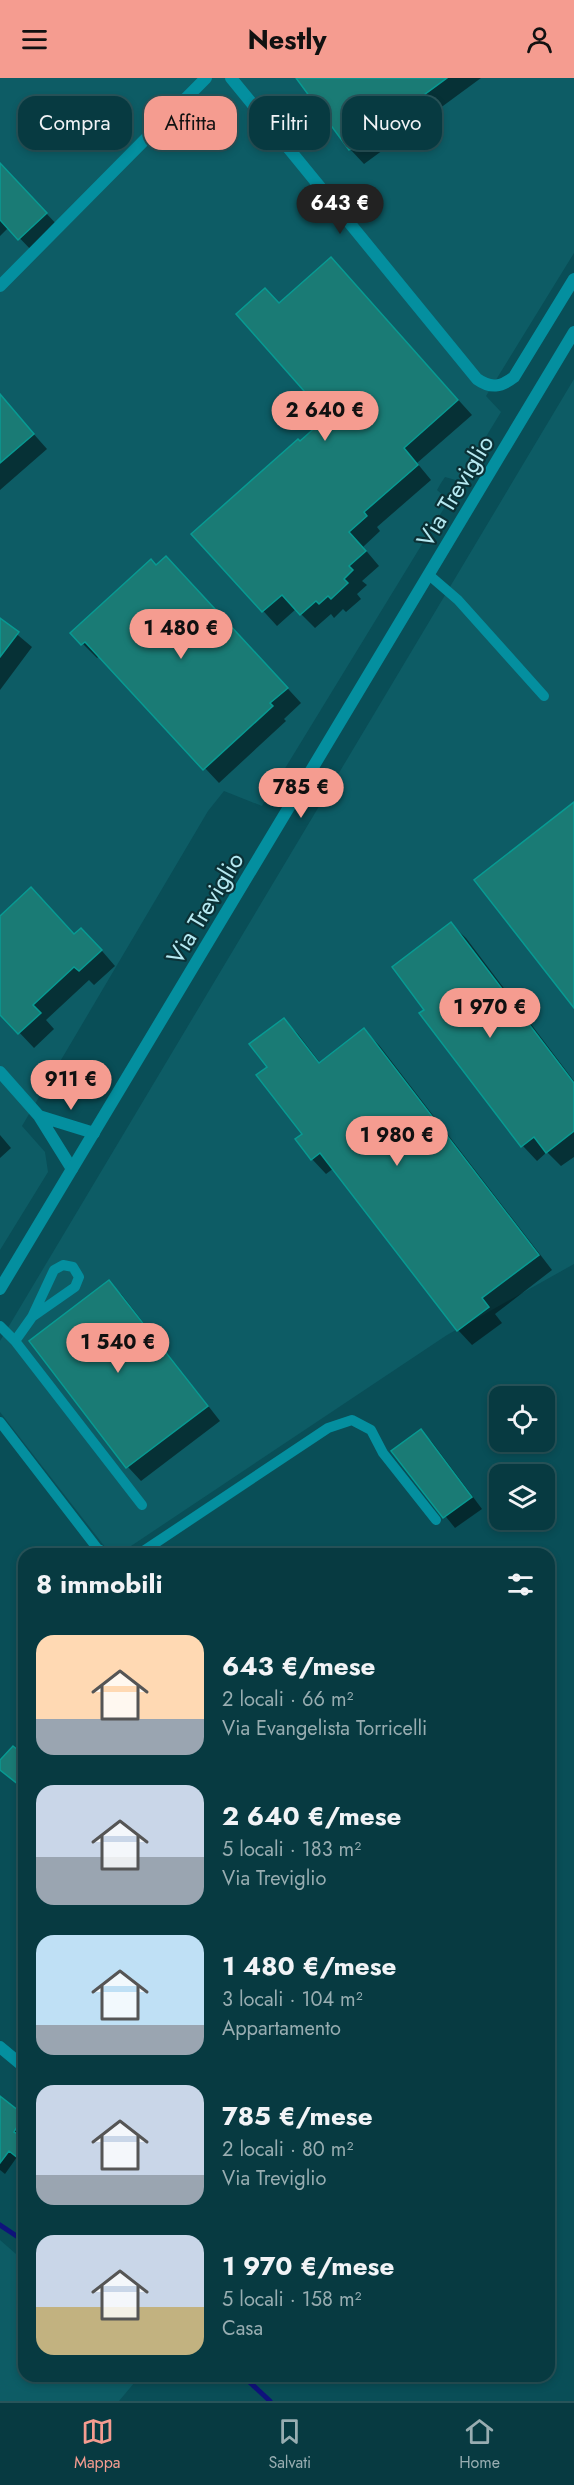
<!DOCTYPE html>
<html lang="it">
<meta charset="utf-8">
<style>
:root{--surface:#073a41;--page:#15454c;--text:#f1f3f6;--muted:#98adb1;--line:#28545a;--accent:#f59c90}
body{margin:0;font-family:Jost,sans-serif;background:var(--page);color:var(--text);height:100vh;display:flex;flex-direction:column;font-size:22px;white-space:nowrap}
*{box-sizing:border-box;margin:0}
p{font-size:20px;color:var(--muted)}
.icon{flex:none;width:33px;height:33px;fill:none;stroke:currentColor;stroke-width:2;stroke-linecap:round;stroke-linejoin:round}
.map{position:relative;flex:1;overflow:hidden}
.details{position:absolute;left:18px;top:1470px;width:537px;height:834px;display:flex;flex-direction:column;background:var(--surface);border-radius:18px;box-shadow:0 3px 9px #0003,0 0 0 2px var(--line)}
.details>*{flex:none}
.top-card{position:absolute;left:18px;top:18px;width:538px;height:54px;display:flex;gap:12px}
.buttons{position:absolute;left:489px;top:1308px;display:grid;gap:12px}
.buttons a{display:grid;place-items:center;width:66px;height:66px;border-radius:12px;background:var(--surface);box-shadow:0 3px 9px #0003,0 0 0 2px var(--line);font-size:30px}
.price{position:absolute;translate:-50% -51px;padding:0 14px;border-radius:21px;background:var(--accent);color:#111;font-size:20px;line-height:39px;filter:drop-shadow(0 2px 3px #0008)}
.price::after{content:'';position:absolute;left:50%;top:36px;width:18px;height:14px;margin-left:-9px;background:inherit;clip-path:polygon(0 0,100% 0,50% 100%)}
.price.active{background:#222;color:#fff}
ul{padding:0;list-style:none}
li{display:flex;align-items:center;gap:18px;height:150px;padding:0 18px}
li span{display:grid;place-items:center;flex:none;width:168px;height:120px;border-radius:18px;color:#555}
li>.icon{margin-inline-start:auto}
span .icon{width:72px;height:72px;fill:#fffc;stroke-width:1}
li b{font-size:26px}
h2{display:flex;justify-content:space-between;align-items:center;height:72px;padding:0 18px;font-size:26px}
.tag{padding:0 21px;border-radius:18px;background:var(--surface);box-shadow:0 3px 9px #0003,0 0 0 2px var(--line);font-size:21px;line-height:54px}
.tag.active{background:var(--accent);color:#111}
header{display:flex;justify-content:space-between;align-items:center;height:78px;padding:0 18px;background:var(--accent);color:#111;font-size:27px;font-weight:700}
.tab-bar{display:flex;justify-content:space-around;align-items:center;height:84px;border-top:2px solid var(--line);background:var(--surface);font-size:16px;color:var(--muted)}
.tab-bar a{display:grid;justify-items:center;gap:3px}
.tab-bar .active{color:var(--accent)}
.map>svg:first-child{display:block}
.built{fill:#0d5c65}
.shadow{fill:#0007}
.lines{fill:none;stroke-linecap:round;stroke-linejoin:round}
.stream{stroke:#0f137c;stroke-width:5}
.building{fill:#1a7b75;stroke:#089a92;stroke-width:1.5}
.service{stroke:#048f9f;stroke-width:10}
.minor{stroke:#048f9f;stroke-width:12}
.tertiary{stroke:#048f9f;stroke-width:12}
.labels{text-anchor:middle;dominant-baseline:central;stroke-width:4.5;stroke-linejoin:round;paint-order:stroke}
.street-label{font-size:24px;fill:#b6e9f1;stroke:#0b3136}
</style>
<header><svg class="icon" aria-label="menu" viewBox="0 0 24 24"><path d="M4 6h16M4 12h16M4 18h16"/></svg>Nestly<svg class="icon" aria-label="person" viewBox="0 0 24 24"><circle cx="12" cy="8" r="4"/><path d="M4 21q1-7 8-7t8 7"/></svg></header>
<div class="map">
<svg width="574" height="2323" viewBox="0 0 574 2323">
<rect width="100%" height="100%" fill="#094e57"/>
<path class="built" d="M 0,0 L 574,0 L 574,175 L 486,318 L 501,334 L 459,403 L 445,399 L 441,405 L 437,412 L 446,420 L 446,427 L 262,728 L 224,713 L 208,733 L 22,1048 L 45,1074 L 48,1094 L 0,1172 Z
M 574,301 L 574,1186 L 447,1257 L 125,1472 L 105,1469 L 0,1334 L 0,1263 Z
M 0,2162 L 24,2183 L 24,2298 L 140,2298 L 119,2323 L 0,2323 Z"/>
<path class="shadow" d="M 297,0 L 481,0 L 364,86 L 350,71 Z
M 0,86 L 60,150 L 34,175 L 9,149 L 0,158 Z
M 331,181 L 472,337 L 417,385 L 431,402 L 377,449 L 380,453 L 363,469 L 379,488 L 362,503 L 367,507 L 357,516 L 361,521 L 346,534 L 343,531 L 334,540 L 331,536 L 315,550 L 296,531 L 277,548 L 193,456 L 329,339 L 280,227 Z
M 0,318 L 47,371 L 0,412 Z
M 157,489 L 181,494 L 301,625 L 284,641 L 286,643 L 219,705 L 100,578 L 97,580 L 72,555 Z
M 0,542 L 32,569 L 0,612 Z
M 0,840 L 75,858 L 96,866 L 115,888 L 94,907 L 89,902 L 46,942 L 54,951 L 34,970 L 0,934 Z
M 451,846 L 466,860 L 574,1003 L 574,1079 L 561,1088 L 547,1074 L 537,1083 L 523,1068 L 422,936 L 426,932 Z
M 284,942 L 298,956 L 321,986 L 364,952 L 379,967 L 552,1192 L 495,1236 L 502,1245 L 472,1267 L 458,1252 L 334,1090 L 326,1096 L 312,1081 L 304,1056 L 269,989 Z
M 0,1057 L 11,1070 L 0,1080 Z
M 109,1204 L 122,1217 L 220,1343 L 141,1403 L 128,1389 L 31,1263 Z
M 421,1353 L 432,1364 L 482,1431 L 455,1450 L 393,1373 Z
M 24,1496 L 24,1513 L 18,1506 Z
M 0,2020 L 24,2039 L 24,2057 L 21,2061 L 24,2064 L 24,2084 L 17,2079 L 5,2096 L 0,2092 Z"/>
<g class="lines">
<path class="stream" d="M 0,2147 L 24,2163
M 243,2298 L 270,2323"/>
</g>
<path class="building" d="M 296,0 L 447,0 L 349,72 Z
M 0,85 L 47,135 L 18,162 L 0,142 Z
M 331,179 L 458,322 L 404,370 L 418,387 L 364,434 L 367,438 L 349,454 L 366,473 L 349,488 L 353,492 L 344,501 L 348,505 L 331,521 L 328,518 L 319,526 L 316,523 L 300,537 L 282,517 L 262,534 L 191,456 L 298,361 L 300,363 L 327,339 L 236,236 L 265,210 L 279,225 Z
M 0,316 L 34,356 L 0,385 Z
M 166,478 L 288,610 L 270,625 L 273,628 L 203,692 L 85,564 L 81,567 L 70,555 L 151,481 L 156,487 Z
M 0,540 L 19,554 L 0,579 Z
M 574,724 L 574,930 L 474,802 Z
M 31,809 L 74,856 L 81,850 L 102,872 L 79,893 L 74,889 L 33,927 L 41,935 L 18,956 L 0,937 L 0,838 Z
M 451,844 L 574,1005 L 574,1053 L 546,1075 L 534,1059 L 521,1069 L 419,935 L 424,932 L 392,889 Z
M 284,940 L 319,985 L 364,950 L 539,1177 L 482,1220 L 489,1229 L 457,1253 L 320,1075 L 311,1082 L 295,1061 L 302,1056 L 256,997 L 267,989 L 249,966 Z
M 109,1202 L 208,1328 L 126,1390 L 29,1263 Z
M 421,1351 L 472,1419 L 443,1440 L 391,1373 Z
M 13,1668 L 24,1677 L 24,1711 L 0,1692 L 0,1682 Z
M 0,2018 L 24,2037 L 14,2054 L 21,2058 L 17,2063 L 24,2071 L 24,2085 L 9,2073 L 0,2085 Z"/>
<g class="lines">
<path class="service" d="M 429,497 L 458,522 L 544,618
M 0,1248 L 15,1263 L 142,1427
M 15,1263 L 32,1239 L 75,1209 L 79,1199 L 73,1189 L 63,1187 L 54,1192 L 32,1239
M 0,1344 L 97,1470 L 107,1476
M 139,1476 L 328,1350 L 352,1342 L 371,1352 L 383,1375 L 436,1442"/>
<path class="minor" d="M 231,0 L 477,301 C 491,311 501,309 514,299 L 574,201
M 0,208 L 206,0
M 0,994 L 39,1038 L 72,1091
M 39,1038 L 94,1055
M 0,1969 L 24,1989"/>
<path class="tertiary" d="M 0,1211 L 574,254"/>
</g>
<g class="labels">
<g class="street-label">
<text transform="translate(455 413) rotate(-59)">Via Treviglio</text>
<text transform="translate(205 830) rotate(-59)">Via Treviglio</text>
</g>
</g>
</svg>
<div class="buttons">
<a><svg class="icon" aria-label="locate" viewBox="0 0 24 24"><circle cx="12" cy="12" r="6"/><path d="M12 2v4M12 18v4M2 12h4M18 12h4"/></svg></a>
<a><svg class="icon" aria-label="layers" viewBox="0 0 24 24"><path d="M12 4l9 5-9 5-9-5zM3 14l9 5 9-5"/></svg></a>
</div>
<b class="price active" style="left:340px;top:157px">643 €</b>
<b class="price" style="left:325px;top:364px">2 640 €</b>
<b class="price" style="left:181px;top:582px">1 480 €</b>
<b class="price" style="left:301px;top:741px">785 €</b>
<b class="price" style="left:490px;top:961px">1 970 €</b>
<b class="price" style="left:71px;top:1033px">911 €</b>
<b class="price" style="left:397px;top:1089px">1 980 €</b>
<b class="price" style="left:118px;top:1296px">1 540 €</b>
<div class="top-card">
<a class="tag">Compra</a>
<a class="tag active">Affitta</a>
<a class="tag">Filtri</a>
<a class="tag">Nuovo</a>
</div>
<section class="details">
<h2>8 immobili<svg class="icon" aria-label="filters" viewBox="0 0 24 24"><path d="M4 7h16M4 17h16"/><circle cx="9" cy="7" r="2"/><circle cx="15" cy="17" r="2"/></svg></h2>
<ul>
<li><span style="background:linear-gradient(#ffd9b3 70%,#9aa5b1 0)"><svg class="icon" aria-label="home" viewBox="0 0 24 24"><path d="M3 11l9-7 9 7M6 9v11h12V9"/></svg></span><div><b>643 €/mese</b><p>2 locali · 66 m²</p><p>Via Evangelista Torricelli</p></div></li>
<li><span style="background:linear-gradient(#c9d6e8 60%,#9aa5b1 0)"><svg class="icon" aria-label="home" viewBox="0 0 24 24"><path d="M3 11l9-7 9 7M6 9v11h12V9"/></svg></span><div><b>2 640 €/mese</b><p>5 locali · 183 m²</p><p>Via Treviglio</p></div></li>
<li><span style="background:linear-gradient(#bfe0f5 75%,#9aa5b1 0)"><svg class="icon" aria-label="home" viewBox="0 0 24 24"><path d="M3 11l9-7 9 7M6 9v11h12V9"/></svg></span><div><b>1 480 €/mese</b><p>3 locali · 104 m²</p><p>Appartamento</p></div></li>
<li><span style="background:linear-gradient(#c9d6e8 75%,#9aa5b1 0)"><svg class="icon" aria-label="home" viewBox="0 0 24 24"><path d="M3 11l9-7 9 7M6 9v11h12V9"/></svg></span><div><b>785 €/mese</b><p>2 locali · 80 m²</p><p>Via Treviglio</p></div></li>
<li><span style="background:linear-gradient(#c9d6e8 60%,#c2b280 0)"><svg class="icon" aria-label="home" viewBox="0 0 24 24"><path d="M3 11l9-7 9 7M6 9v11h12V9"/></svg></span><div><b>1 970 €/mese</b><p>5 locali · 158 m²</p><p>Casa</p></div></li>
</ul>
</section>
</div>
<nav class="tab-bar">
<a class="active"><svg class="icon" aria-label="map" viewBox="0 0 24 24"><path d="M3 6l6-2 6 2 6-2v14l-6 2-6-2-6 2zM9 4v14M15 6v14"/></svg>Mappa</a>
<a><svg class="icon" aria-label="saved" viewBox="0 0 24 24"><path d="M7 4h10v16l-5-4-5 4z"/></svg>Salvati</a>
<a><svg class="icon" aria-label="home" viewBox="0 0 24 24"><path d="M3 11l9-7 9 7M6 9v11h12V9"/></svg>Home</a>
</nav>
